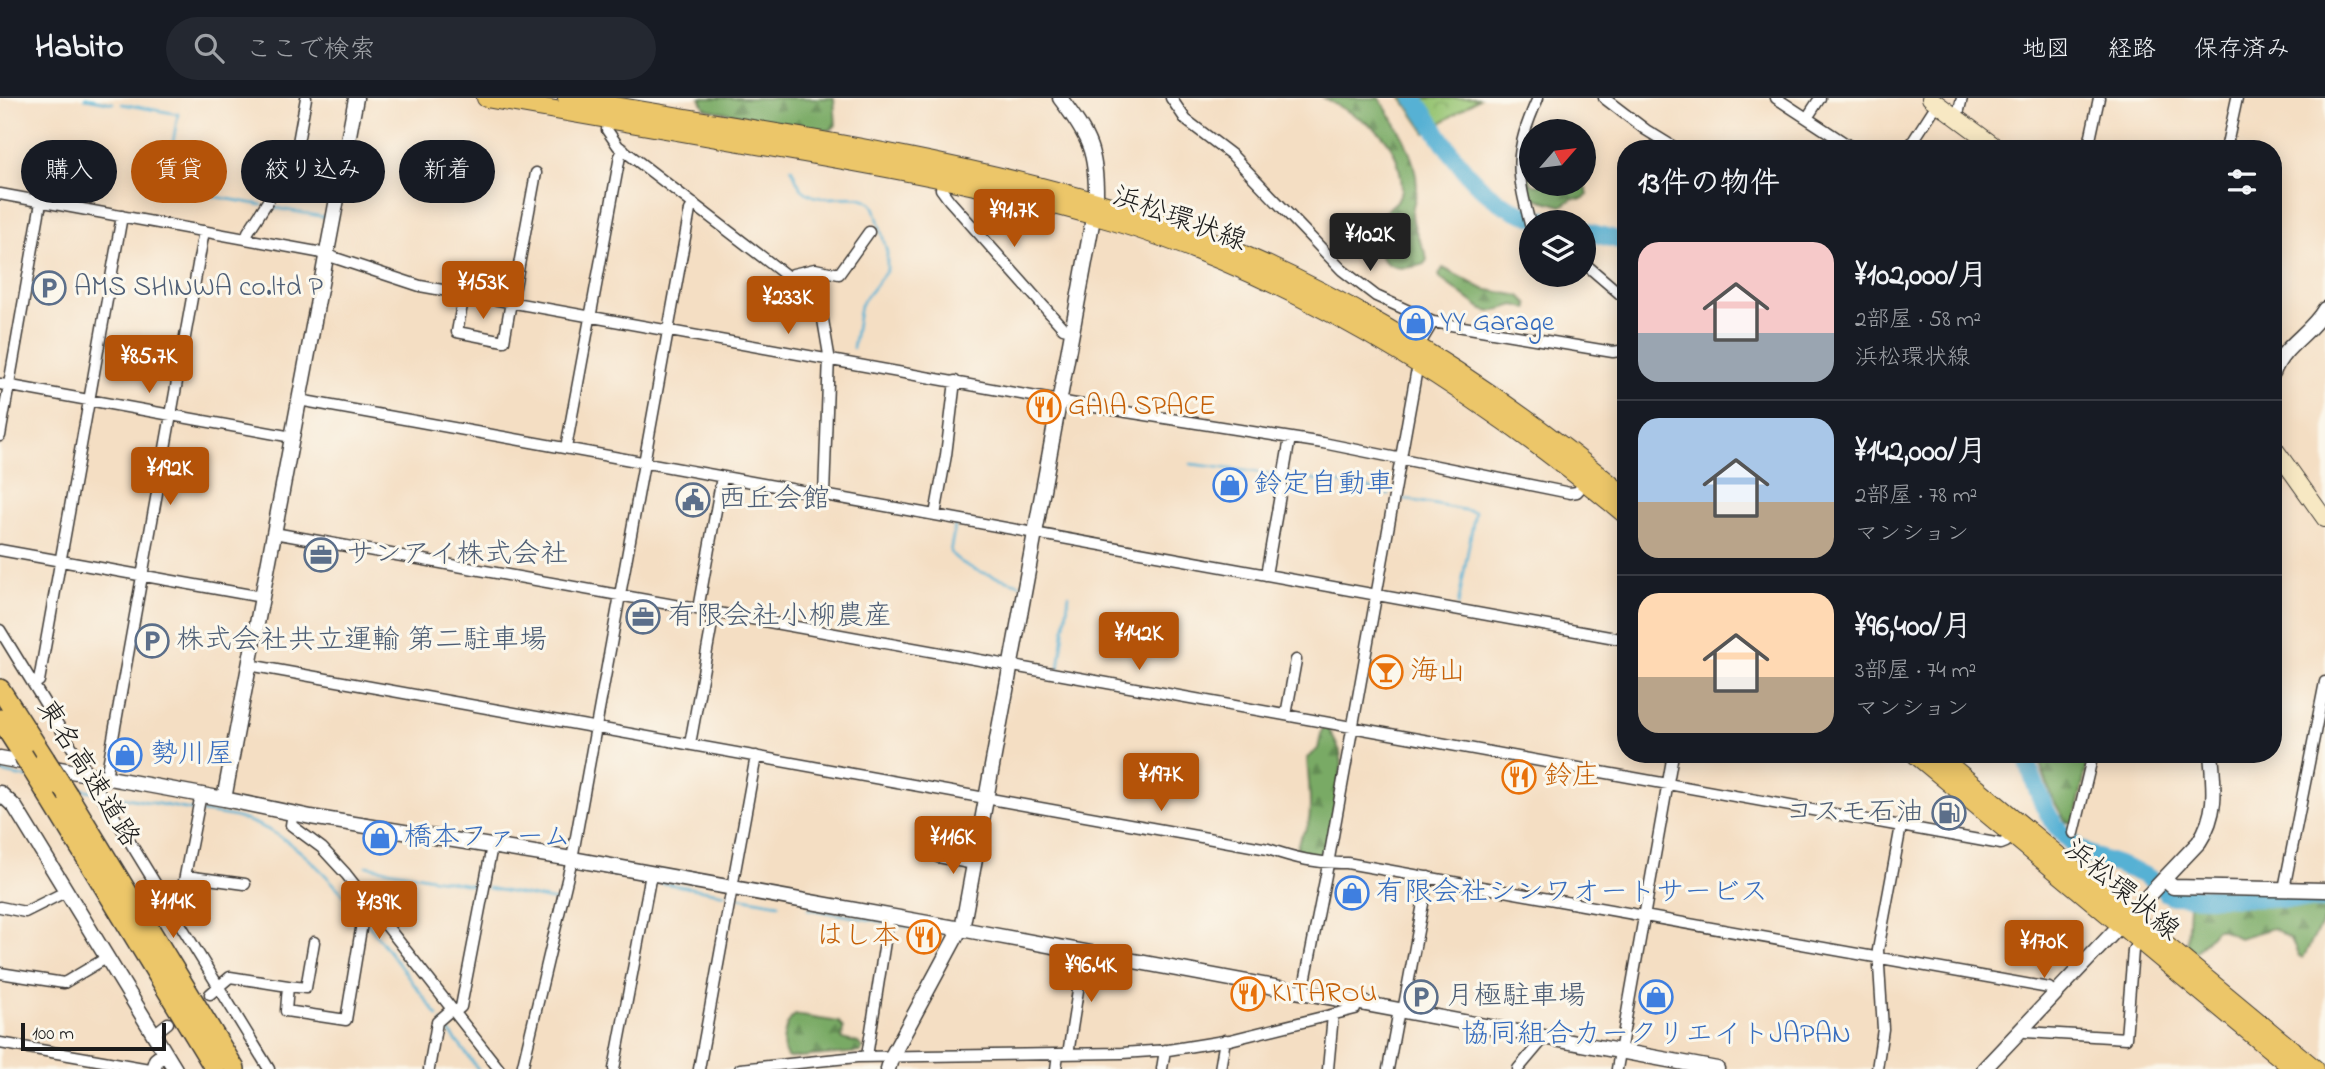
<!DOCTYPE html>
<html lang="ja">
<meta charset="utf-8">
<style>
:root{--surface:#171b24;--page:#242831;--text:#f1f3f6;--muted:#9ea1a6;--line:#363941;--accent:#b45309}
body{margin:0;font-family:"Indie Flower","Klee One",sans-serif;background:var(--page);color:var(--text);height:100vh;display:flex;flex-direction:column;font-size:26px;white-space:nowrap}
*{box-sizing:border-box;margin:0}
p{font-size:23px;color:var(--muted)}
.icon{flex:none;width:38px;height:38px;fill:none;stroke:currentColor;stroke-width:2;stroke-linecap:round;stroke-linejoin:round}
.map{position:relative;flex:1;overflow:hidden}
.side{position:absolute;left:1617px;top:42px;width:665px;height:623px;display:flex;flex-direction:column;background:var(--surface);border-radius:28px;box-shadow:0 4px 18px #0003}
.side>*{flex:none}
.top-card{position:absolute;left:21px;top:42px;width:665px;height:63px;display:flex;gap:14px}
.needle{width:46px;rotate:62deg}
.controls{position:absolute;left:1519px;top:21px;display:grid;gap:14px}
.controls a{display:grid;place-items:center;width:77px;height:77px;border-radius:50%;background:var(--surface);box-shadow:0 4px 18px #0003;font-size:35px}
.scale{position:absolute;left:21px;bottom:18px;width:145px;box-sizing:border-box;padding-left:7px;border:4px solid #1c1c1c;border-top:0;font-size:19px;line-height:24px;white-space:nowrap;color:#1c1c1c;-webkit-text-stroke:5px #fbf7ec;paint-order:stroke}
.price{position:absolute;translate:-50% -60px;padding:0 16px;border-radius:7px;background:var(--accent);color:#fff;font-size:23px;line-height:46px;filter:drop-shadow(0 2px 4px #0008)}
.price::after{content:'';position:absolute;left:50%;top:42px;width:21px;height:16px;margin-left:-10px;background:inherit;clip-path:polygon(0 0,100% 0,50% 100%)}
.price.current{background:#222;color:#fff}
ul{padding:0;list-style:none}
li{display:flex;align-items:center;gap:21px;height:175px;padding:0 21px}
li+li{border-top:2px solid var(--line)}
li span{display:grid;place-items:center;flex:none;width:196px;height:140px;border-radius:21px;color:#555}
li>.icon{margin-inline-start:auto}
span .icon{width:84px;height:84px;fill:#fffc;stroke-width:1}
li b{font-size:30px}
h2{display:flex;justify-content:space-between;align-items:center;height:84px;padding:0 21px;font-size:30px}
.tag{padding:0 24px;border-radius:32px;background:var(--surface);box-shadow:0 4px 18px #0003;font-size:24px;line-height:63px}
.tag.current{background:var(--accent);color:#fff}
header{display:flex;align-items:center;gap:42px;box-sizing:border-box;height:98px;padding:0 35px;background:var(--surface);border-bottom:2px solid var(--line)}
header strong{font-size:33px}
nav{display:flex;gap:38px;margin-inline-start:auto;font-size:24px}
.search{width:490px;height:63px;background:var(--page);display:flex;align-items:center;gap:18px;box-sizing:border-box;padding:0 24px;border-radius:38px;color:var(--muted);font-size:26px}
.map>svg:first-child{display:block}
.forest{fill:url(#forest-firs);stroke:#4a6340;stroke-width:2}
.park{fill:url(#park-crowns);stroke:#5a7048;stroke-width:2}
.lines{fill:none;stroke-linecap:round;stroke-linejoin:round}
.stream{stroke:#56b1d4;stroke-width:2.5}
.river{stroke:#56b1d4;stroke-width:18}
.minor-casing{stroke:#3c3935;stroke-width:13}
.tertiary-casing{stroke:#3c3935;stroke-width:17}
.secondary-casing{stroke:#3c3935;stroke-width:18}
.primary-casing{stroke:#3c3935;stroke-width:20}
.motorway-casing{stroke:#3c3935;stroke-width:22}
.minor{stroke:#fff;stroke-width:10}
.tertiary{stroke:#fff;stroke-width:14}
.secondary{stroke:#f7e8c3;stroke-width:16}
.primary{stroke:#ecc669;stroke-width:18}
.motorway{stroke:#ecc669;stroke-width:19}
.motorway-bridge-casing{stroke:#3c3935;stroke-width:22;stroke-linecap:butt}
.motorway-bridge{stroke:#ecc669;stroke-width:19}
.labels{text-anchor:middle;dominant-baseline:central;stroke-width:6;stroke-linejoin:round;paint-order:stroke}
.street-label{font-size:28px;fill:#1c1c1c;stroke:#fbf7ec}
.service-label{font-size:28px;fill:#4e5e75;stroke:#fbf7ec;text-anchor:start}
.shop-label{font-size:28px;fill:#366cbe;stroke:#fbf7ec;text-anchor:start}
.food-label{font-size:28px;fill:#c56008;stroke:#fbf7ec;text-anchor:start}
</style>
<header>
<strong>Habito</strong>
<div class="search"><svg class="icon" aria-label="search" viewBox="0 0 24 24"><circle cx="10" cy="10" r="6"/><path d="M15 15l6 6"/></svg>ここで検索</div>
<nav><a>地図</a><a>経路</a><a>保存済み</a></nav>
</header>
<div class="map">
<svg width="2325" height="971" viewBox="0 0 2325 971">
<defs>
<pattern id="forest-firs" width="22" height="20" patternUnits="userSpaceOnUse" patternTransform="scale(1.75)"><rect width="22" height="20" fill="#79aa65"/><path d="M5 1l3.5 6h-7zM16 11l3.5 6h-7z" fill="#628a52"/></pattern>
<pattern id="park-crowns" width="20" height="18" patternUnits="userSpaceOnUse" patternTransform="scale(1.75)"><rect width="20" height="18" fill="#97c573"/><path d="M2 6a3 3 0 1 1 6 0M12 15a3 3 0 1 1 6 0" fill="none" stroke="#82a963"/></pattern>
</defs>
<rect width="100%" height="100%" fill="#fbf7ec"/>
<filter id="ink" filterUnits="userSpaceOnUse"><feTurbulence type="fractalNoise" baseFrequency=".0143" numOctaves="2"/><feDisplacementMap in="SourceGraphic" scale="14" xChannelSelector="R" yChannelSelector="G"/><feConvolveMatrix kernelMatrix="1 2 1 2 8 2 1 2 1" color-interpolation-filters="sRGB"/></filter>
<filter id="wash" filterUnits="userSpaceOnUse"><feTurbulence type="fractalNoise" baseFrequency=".00686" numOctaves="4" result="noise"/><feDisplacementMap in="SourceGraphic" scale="28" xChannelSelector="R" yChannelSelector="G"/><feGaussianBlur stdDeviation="1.57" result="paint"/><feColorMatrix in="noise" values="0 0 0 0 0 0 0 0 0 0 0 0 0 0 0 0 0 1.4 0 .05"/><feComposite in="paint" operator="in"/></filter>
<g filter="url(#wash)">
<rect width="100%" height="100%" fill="#f4dec3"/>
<path class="forest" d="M 700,0 L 834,0 L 836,27 L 831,32 L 824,32 L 711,12 L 705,10 Z
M 1324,0 L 1379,0 C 1397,27 1416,56 1417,89 C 1417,98 1412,107 1412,116 C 1412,129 1421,145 1426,157 L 1427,162 L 1424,166 C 1402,173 1383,172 1376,148 L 1382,136 L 1376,122 L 1397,103 L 1402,92 C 1400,34 1368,26 1324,0 Z
M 1528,73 L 1531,73 L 1531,86 L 1579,86 L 1586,90 L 1588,97 L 1582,101 L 1573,100 L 1562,108 L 1531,99 L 1527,96 L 1524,75 Z
M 1443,170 L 1483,191 L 1520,198 L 1528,206 L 1528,211 L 1515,207 L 1491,214 L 1483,212 L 1441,181 L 1439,177 Z
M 1325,629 L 1329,631 L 1340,653 L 1342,666 L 1326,756 L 1321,761 L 1297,754 C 1297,735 1308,734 1309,723 C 1312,703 1308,680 1307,660 L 1318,651 L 1322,631 Z
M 2037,656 L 2081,656 L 2086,664 L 2086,672 L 2074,725 L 2066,724 L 2051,698 Z
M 2191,803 L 2325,806 L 2325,819 L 2303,860 L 2299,858 L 2291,841 L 2273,830 L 2239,840 L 2221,831 L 2216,831 L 2195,855 L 2187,846 L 2189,807 Z
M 795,917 L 839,924 L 843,930 L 842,941 L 858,945 L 863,950 L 861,954 L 788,960 C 779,950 784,925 795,917 Z"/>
<path class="park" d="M 1402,0 L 1479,0 L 1426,35 Z"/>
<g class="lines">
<path class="stream" d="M 85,0 L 113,5
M 122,6 L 178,16 L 165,90 L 206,97
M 791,70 C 795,77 797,85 802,91 C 822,112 865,86 875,111 L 887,154 L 887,172 L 860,207 L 853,250
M 211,98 L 262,107
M 270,109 L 325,119
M 1191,366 L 1279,377
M 1288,378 L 1366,389 L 1389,397
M 1398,400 L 1475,414 L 1458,507
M 955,428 L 950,454 C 965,473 998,479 1020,486
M 1059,571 L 1069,497
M 0,674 L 28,680
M 72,689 L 96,694
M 106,696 L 196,713
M 202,714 C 216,716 232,717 245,722 C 295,738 331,782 364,820
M 367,768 L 481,789
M 575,769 L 644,782
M 656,784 L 726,796
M 488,790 L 557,803 L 557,801
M 739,799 L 779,806
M 808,811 L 883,824
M 368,826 L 438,918
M 892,826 L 949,836
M 442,924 L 478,971"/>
<path class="river" d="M 1414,0 C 1442,39 1466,88 1510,110 C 1523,117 1538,120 1552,124
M 1584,133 L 1626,144
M 2025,656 C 2039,698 2049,738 2093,758 C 2113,766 2136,771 2154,783
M 2165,794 L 2173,798 L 2325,802"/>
</g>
</g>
<g filter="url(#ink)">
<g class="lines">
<defs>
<path id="minor" d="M 1171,0 L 1186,22 L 1232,57 L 1342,172 L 1376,198 L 1433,224 L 1613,254 L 1626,252
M 1604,0 L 1646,32 L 1677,51
M 1776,0 L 1854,51
M 1955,18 L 1959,12 L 1962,0
M 1807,20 L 1820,0
M 609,21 L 607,32 L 618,48 L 809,195 L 821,210 L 829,257 L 824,397
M 1908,51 L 1937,6
M 2088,51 L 2099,0
M 2226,51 L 2237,0
M 943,80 L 941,91 L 949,102 L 1063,230 L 1072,232
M 0,96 L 317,154 L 420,188 L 1076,306 L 1323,345 L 1570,395 L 1577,394 L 1586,384
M 1531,130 C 1516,72 1513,56 1538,0
M 247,141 L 248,134 L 295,61 L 306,0
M 1584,165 L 1626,201
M 790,180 L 793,176 L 815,171 L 839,176 L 869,134
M 464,196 L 457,234 L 504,243 L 511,204
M 512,205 L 536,75
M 1418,249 L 1433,224
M 0,286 L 292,339
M 299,302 L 1626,542
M 0,338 L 41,104
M 566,350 L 620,58 L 624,52
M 935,417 L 946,357 L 955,283
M 274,435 L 2001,746 L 2006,744 L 2012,737
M 0,452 L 262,499
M 1266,477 L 1290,340
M 698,511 L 722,379
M 0,532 L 269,971
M 249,567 L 1268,751 C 1295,760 1318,766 1347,765 L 2049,890 L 2055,896
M 33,586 L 39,583 L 122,118
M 1286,617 L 1296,562
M 690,646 L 714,514
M 106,679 L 204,133
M 293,715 L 291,727 L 322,750 L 346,776 L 499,971
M 2074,735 L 2093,656
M 938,759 L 974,766
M 186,778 L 245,786
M 2284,791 L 2325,584
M 0,809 L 25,814 L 67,793
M 177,819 L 201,696
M 0,875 L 64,885 L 108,859
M 288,888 L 306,890 L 314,844
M 1303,894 L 1326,777 L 1416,276 L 1422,267
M 210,896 L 230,879 L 288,888 L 286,913 L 346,922 L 362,825 L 376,813
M 1403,913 L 1428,779
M 455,914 L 461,909 L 492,748
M 2022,931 L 2026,934 L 2126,940 L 2133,852 L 2140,843
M 154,936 L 168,925
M 0,945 L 149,971
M 1068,956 L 1084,854
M 867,958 L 889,818
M 429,971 L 437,924 L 452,911
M 522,971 L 572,761 L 690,112 L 694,106
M 614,971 L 651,776
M 699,971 L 756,658
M 740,971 L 857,959 L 1122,955 L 1168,952 L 1230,942 L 1355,911 L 1356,904
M 1056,971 L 1058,956
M 1162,971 L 1165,952
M 1220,971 L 1225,942
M 1328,971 L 1333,917
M 1388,971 L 1399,912
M 1518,971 L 1545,939
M 1617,971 L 1673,656
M 1877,971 L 1883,931 L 1878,852 L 1901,728"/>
<path id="tertiary" d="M 2273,275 C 2283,247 2311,236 2325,211
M 0,660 L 224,701 L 311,719 L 572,761 L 961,831 L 1717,971
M 0,695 L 15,709 L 175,971
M 224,701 L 356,0
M 2164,781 L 2173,789 L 2325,792
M 153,971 L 156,962 L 165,955
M 888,971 L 892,958 L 963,826 L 1096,104 C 1097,54 1090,40 1060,0
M 1984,971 L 2199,744 C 2218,715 2214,689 2211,656"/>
<path id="secondary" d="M 1930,0 L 1999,51
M 2273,348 L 2325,421"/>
<path id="primary" d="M 486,0 C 586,17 686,35 786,52 C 896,71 1005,91 1113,123 C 1303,181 1474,291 1626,417
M 567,0 C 751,32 938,56 1117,110 C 1302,165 1478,276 1626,399
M 1915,656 L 2294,971
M 1936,656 L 2315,971"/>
<path id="motorway" d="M 0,591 L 45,661
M 0,621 L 23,657
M 46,694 L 215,971
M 68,697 L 235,971"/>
</defs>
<use href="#minor" class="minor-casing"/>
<use href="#tertiary" class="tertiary-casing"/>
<use href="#secondary" class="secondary-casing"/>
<use href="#primary" class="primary-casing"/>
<use href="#motorway" class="motorway-casing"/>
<use href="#minor" class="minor"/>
<use href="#tertiary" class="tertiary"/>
<use href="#secondary" class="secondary"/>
<use href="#primary" class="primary"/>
<use href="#motorway" class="motorway"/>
<defs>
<path id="motorway-bridge" d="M 23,657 L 46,694
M 45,661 L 68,697"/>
</defs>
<use href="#motorway-bridge" class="motorway-bridge-casing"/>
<use href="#motorway-bridge" class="motorway-bridge"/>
</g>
</g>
<defs>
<symbol id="parking-ring" viewBox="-11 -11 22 22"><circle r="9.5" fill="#fbf7ec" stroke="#5c6f8a" stroke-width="1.5"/><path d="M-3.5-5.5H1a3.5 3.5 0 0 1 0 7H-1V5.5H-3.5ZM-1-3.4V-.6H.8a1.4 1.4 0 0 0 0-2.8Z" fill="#5c6f8a"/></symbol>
<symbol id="shop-ring" viewBox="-11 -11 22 22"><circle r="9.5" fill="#fbf7ec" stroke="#3f7fe0" stroke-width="1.5"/><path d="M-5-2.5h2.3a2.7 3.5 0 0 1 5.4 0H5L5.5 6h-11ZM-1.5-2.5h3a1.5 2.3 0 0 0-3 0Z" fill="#3f7fe0"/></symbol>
<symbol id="restaurant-ring" viewBox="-11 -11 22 22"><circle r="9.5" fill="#fbf7ec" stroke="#e8710a" stroke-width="1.5"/><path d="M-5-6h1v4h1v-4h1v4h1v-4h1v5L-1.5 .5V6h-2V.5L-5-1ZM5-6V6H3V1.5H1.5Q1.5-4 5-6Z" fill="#e8710a"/></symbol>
<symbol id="civic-ring" viewBox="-11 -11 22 22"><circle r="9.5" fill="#fbf7ec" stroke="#5c6f8a" stroke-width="1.5"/><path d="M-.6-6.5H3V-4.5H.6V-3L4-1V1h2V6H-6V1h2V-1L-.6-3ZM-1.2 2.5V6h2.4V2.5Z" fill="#5c6f8a"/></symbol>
<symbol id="office-ring" viewBox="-11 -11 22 22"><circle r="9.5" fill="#fbf7ec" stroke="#5c6f8a" stroke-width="1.5"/><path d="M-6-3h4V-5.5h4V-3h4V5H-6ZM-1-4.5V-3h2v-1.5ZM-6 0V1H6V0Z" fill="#5c6f8a"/></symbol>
<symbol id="bar-ring" viewBox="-11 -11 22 22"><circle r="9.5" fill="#fbf7ec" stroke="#e8710a" stroke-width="1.5"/><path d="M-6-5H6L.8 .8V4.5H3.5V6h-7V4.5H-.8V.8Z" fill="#e8710a"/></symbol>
<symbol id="fuel-ring" viewBox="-11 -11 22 22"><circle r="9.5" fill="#fbf7ec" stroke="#5c6f8a" stroke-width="1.5"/><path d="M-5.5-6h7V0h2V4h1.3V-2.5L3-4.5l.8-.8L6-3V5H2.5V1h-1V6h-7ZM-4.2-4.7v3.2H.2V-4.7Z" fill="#5c6f8a"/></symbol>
</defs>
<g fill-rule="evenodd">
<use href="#parking-ring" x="30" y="171" width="38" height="38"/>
<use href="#shop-ring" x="1397" y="206" width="38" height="38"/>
<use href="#restaurant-ring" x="1025" y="290" width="38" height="38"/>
<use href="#shop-ring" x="1211" y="368" width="38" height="38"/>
<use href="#civic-ring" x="674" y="383" width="38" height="38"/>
<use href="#office-ring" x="302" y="438" width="38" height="38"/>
<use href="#office-ring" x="624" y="500" width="38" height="38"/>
<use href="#parking-ring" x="133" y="524" width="38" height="38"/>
<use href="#bar-ring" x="1367" y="555" width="38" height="38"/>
<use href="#shop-ring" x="106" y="638" width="38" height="38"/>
<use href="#restaurant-ring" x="1500" y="660" width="38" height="38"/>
<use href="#fuel-ring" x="1930" y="696" width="38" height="38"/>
<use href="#shop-ring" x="361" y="721" width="38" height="38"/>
<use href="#shop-ring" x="1333" y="776" width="38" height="38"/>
<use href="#restaurant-ring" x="905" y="820" width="38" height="38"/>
<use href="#restaurant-ring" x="1229" y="877" width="38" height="38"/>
<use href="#parking-ring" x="1402" y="880" width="38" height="38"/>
<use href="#shop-ring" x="1637" y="880" width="38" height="38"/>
</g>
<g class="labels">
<g class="street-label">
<text transform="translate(1179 122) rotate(20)">浜松環状線</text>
<text transform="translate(87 676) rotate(58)">東名高速道路</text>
<text transform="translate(2121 793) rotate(40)">浜松環状線</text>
</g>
<g class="service-label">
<text x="74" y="190">AMS SHINWA co.ltd P</text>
<text x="718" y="402">西丘会館</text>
<text x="346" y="457">サンアイ株式会社</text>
<text x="668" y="519">有限会社小柳農産</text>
<text x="176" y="543">株式会社共立運輸 第二駐車場</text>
<text x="1924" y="715" text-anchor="end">コスモ石油</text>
<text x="1446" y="899">月極駐車場</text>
</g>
<g class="shop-label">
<text x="1440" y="225">YY Garage</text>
<text x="1254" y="387">鈴定自動車</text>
<text x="150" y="657">勢川屋</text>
<text x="404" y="740">橋本ファーム</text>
<text x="1376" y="795">有限会社シンワオートサービス</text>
<text x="1656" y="937" text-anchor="middle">協同組合カークリエイトJAPAN</text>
</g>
<g class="food-label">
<text x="1068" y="309">GAIA SPACE</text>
<text x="1410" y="574">海山</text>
<text x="1544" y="679">鈴庄</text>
<text x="900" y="839" text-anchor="end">はし本</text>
<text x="1272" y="896">KITAROU</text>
</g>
</g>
</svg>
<div class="controls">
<a><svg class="needle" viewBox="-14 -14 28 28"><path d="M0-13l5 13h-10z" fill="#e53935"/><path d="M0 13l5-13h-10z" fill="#9ea1a6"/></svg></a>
<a><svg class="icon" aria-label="layers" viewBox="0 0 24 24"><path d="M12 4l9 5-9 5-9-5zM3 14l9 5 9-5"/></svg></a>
</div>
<div class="scale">100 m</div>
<b class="price" style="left:1014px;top:151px">¥91.7K</b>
<b class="price current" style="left:1370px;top:175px">¥102K</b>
<b class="price" style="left:483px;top:223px">¥153K</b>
<b class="price" style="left:788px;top:238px">¥233K</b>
<b class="price" style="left:149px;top:297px">¥85.7K</b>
<b class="price" style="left:170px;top:409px">¥192K</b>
<b class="price" style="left:1139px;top:574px">¥142K</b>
<b class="price" style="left:1161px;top:715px">¥197K</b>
<b class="price" style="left:953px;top:778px">¥116K</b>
<b class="price" style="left:173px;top:842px">¥114K</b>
<b class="price" style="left:379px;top:843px">¥139K</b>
<b class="price" style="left:2044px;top:882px">¥170K</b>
<b class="price" style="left:1091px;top:906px">¥96.4K</b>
<div class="top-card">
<a class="tag">購入</a>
<a class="tag current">賃貸</a>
<a class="tag">絞り込み</a>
<a class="tag">新着</a>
</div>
<section class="side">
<h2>13件の物件<svg class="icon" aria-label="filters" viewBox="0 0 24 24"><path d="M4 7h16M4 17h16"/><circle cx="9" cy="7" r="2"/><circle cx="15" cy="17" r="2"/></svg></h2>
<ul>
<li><span style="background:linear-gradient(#f6c9c9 65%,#9aa5b1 0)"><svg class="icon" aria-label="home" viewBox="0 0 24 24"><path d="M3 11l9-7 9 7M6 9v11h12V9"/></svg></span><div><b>¥102,000/月</b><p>2部屋 · 58 m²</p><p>浜松環状線</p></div></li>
<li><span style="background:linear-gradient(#a9c7e8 60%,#b9a48a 0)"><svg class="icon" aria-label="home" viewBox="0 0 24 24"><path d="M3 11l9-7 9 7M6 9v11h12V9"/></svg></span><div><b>¥142,000/月</b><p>2部屋 · 78 m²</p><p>マンション</p></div></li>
<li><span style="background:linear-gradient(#ffd9b3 60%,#b9a48a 0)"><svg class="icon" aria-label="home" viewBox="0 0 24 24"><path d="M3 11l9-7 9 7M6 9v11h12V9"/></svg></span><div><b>¥96,400/月</b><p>3部屋 · 74 m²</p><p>マンション</p></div></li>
</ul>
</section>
</div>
